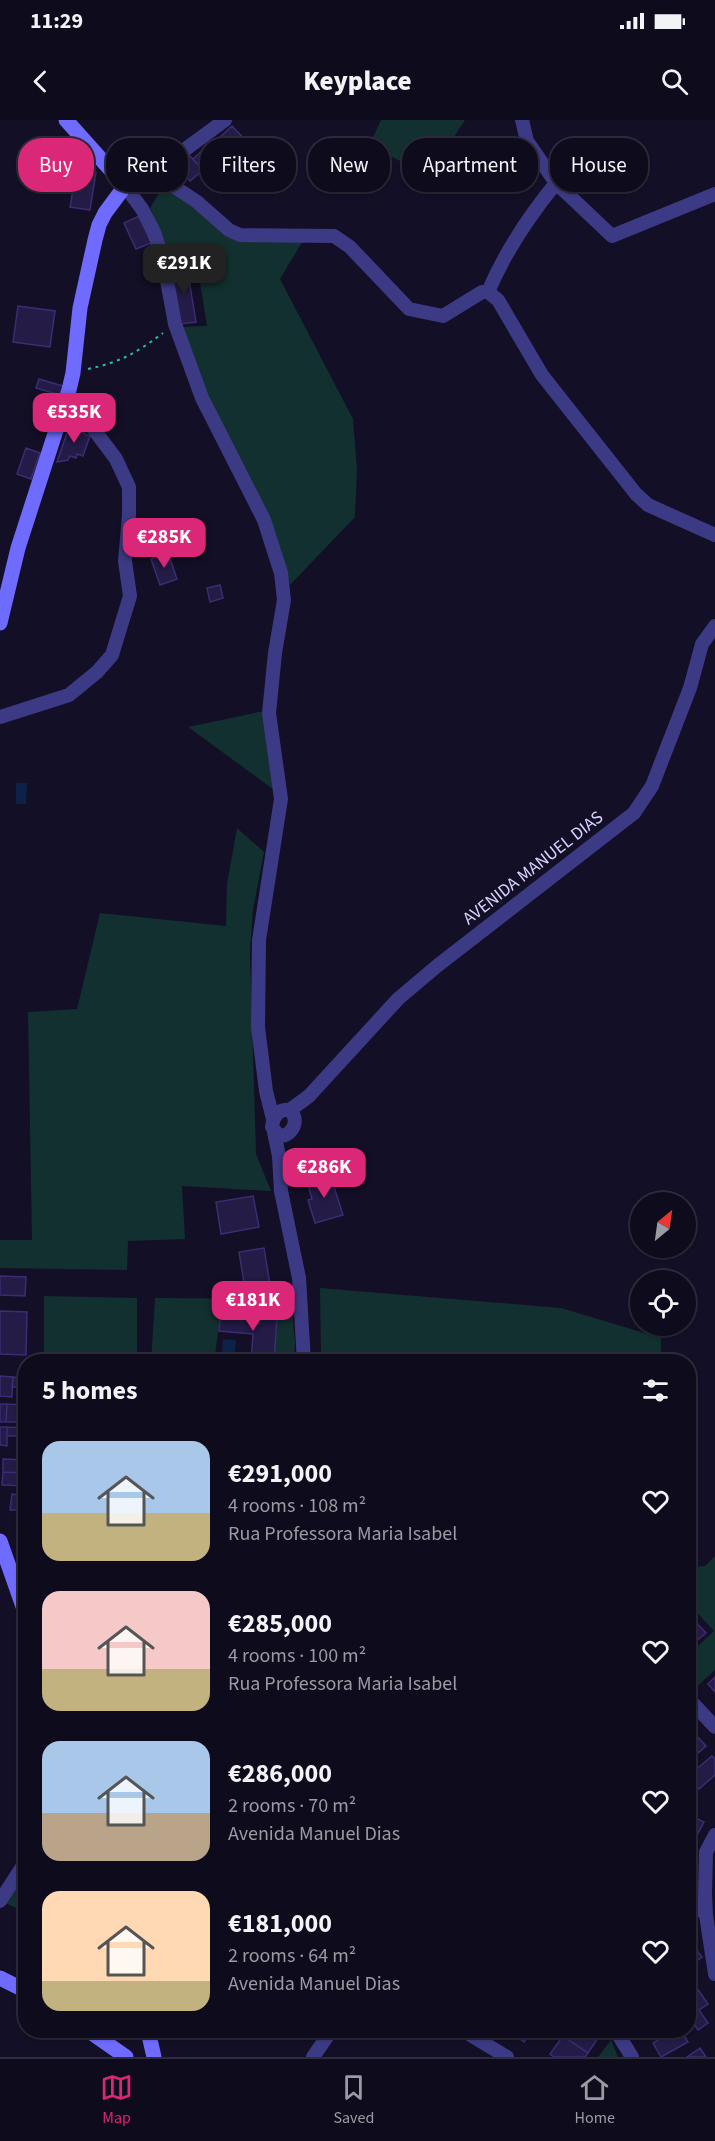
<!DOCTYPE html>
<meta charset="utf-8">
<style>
:root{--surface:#0e0b1c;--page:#1c1929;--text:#f1f3f6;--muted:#9b9ba3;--line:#2e2b3b;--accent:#db2777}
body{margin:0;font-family:"Source Sans 3",sans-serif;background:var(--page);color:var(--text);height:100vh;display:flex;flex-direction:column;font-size:22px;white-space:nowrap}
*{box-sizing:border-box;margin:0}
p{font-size:20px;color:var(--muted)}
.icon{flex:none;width:33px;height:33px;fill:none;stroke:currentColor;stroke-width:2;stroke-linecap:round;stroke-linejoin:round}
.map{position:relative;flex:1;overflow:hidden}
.panel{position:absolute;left:18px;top:1234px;width:678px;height:684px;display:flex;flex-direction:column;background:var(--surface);border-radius:24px;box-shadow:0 2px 4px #0004,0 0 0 2px var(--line)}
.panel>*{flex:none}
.guide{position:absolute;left:18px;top:18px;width:680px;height:54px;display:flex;gap:12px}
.needle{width:39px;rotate:29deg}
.fabs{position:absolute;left:630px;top:1072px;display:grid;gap:12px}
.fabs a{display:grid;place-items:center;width:66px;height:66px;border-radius:50%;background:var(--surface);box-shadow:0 2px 4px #0004,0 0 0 2px var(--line);font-size:30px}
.price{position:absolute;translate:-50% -51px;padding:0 14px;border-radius:12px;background:var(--accent);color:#fff;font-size:20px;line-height:39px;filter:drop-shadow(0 2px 3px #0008)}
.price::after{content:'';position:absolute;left:50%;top:36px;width:18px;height:14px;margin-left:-9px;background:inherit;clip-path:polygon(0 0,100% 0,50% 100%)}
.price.selected{background:#222;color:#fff}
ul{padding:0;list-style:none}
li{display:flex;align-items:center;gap:18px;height:150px;padding:0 24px}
li span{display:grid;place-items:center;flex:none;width:168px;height:120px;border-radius:18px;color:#555}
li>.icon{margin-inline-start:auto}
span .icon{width:72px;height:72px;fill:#fffc;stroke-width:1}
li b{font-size:26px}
h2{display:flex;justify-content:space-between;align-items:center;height:72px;padding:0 24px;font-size:26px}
.pill{padding:0 21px;border-radius:24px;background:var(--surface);box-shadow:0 2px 4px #0004,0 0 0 2px var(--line);font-size:21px;line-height:54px}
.pill.selected{background:var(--accent);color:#fff}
.status{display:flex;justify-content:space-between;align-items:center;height:42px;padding:0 30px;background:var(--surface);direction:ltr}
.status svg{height:16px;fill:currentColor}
header{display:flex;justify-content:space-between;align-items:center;height:78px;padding:0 24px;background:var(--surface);font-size:27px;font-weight:800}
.dock{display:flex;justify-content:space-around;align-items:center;height:84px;border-top:2px solid var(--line);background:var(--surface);font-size:16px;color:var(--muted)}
.dock a{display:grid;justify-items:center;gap:3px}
.dock .selected{color:var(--accent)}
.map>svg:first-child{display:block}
.green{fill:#12302f}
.water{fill:#0c2248}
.building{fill:#241b47;stroke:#3b2d73;stroke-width:1.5}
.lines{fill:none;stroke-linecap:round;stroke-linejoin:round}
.path{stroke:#2fb8b0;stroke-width:2;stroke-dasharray:3 4.5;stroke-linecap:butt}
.street{stroke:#3d3a85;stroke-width:14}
.secondary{stroke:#6f6bff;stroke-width:15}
.labels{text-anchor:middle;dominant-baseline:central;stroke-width:4.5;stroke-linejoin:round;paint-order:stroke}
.street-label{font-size:18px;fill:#d9d4ff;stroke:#130f26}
</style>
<div class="status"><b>11:29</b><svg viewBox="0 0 49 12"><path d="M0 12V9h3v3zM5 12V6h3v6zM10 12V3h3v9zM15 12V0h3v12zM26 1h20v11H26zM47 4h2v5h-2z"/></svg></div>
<header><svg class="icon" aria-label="back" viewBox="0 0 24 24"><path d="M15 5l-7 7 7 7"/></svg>Keyplace<svg class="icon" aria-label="search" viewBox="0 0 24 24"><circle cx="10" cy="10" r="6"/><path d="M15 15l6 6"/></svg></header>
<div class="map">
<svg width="715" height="1937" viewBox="0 0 715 1937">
<rect width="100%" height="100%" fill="#130f26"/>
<path class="green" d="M 381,0 L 465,0 L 426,60 L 421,51 L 369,26 Z
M 163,67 L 192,83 L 225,115 L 304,119 L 280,159 L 353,299 L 357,349 L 355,397 L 290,465 L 271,404 L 201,260 L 180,207 L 207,206 L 197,144 L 171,149 L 170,137 L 150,88 Z
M 264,591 L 273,669 L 188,607 Z
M 237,708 L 264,732 L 253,790 L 250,832 L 256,1034 L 271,1071 L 182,1066 L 185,1119 L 128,1121 L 127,1150 L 0,1148 L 0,1120 L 32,1120 L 28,892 L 77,889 L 100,793 L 226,806 L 227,764 Z
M 320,1168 L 561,1188 L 661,1218 L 661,1242 L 338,1242 L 321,1234 Z
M 44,1176 L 137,1178 L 137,1242 L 44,1242 Z
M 155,1178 L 291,1179 L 295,1223 L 294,1242 L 274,1242 L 277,1196 L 221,1191 L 214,1242 L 151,1242 Z
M 715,1436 L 715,1550 L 694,1569 L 689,1563 L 689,1534 L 714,1511 L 689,1484 L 689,1447 L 705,1446 Z
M 25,1751 L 25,1792 L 5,1783 Z
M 611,1920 L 618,1937 L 598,1937 Z"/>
<path class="water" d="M 16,663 L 27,663 L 26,684 L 16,684 Z
M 223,1219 L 236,1220 L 234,1242 L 221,1242 Z"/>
<path class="building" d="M 232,6 L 252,27 L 237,40 L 218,19 Z
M 74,25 L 96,52 L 90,90 L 70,87 L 75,58 L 58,37 Z
M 207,26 L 222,42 L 207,55 L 193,39 Z
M 190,36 L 203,50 L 190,61 L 177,47 Z
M 139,96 L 151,123 L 136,129 L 124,103 Z
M 187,147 L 196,202 L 180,204 L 171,149 Z
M 18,186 L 55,191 L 50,227 L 13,222 Z
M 39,259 L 63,266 L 60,275 L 36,268 Z
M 70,304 L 81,307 L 79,312 L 90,316 L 83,336 L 77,334 L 76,338 L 70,336 L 68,340 L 57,342 Z
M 26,328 L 40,333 L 31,359 L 17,354 Z
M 168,433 L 177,459 L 160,465 L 151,439 Z
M 220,465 L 223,478 L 210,482 L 207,468 Z
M 330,1054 L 343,1095 L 315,1103 L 308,1080 L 312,1079 L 307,1061 Z
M 253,1076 L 259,1107 L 221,1114 L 216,1082 Z
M 264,1128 L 270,1165 L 245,1169 L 239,1132 Z
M 0,1156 L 26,1157 L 25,1176 L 0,1175 Z
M 0,1191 L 27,1192 L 26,1235 L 0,1234 Z
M 221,1191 L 277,1196 L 274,1242 L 251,1242 L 253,1214 L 219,1211 Z
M 0,1256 L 13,1257 L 12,1277 L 0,1276 Z
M 13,1257 L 26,1258 L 26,1267 L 12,1267 Z
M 0,1284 L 7,1284 L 6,1302 L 0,1302 Z
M 7,1284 L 23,1285 L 22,1302 L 6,1302 Z
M 0,1307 L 7,1307 L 7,1326 L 0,1325 Z
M 7,1307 L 26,1308 L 26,1316 L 7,1316 Z
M 3,1339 L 26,1340 L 26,1353 L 3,1352 Z
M 3,1352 L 26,1353 L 26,1366 L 2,1365 Z
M 12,1374 L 26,1376 L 26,1400 L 17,1400 L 18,1390 L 10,1390 Z
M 693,1499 L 706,1513 L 688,1528 L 688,1503 Z
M 715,1557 L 715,1572 L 708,1564 Z
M 695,1614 L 706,1626 L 688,1642 L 688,1620 Z
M 712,1636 L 715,1639 L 715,1655 L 699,1669 L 688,1656 Z
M 690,1695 L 704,1702 L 696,1717 L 691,1714 L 688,1718 Z
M 693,1825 L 702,1837 L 688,1847 L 688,1828 Z
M 697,1868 L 708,1884 L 699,1890 L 708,1903 L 698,1910 L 688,1896 L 688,1873 Z
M 510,1911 L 532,1911 L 524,1922 Z
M 566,1911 L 588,1911 L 598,1918 L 588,1933 L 563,1916 Z
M 672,1911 L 681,1911 L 688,1922 L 661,1937 L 653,1923 Z
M 563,1916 L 588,1933 L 585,1937 L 554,1937 L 550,1934 Z
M 700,1928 L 706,1937 L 687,1937 Z"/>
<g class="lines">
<path class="path" d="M 88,249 C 121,242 136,233 163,213"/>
<path class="street" d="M 225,0 L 153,53 L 139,61 L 125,66 L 142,89 L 154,112 L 163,139 L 175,204 L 202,278 L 264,400 L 281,453 L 284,480 L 275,533 L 269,593 L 281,679 L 259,820 L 258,907 L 266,971 L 273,999
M 522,0 L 527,21 L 556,63
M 153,53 L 196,81 L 229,110 L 240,115 L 334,116 L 350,127 L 409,189 L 443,196 L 482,172 L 488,172 L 498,180 L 542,255 L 636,374 L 648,385 L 715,415
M 488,172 C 505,132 529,96 556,63 L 612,116 L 715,74
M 0,597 L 69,575 L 97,552 L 112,535 L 130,476 L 125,441 L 129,395 L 129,367 L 116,339 L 74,283 L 66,279
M 290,990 C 300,1000 293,1016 279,1016 L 272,1007 C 273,996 279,988 290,990 L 309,976 L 398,879 L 437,846 L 634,693 L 652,666 L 690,568 L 702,524 L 715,506
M 274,1012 L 279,1036 L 281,1071 L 299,1158 L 304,1242
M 688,1578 L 715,1607
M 715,1715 L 706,1732 L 705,1774 L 706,1795 L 715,1854
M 688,1776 L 706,1795
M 0,1781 L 26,1741
M 464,1911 L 507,1937
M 616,1911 L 632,1937
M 313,1937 L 331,1911"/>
<path class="secondary" d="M 0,503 L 18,428 L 69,270 L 73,253 L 80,188 L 95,120 L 99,105 L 105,93 L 125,66 L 66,0
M 0,1421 L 26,1495
M 0,1858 L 26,1871
M 89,1911 L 126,1937
M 148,1911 L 154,1937"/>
</g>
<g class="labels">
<g class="street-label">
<text transform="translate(533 748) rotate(-38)">AVENIDA MANUEL DIAS</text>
</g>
</g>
</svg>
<div class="fabs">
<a><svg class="needle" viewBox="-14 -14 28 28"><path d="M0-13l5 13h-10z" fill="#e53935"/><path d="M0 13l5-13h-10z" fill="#9b9ba3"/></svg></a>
<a><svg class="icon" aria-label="locate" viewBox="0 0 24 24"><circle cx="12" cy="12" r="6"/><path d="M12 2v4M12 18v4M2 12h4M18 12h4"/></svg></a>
</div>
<b class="price selected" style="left:184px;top:175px">€291K</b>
<b class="price" style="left:74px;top:324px">€535K</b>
<b class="price" style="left:164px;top:449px">€285K</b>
<b class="price" style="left:324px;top:1079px">€286K</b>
<b class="price" style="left:253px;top:1212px">€181K</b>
<div class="guide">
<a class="pill selected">Buy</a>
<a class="pill">Rent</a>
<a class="pill">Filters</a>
<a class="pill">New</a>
<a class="pill">Apartment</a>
<a class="pill">House</a>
</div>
<section class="panel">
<h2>5 homes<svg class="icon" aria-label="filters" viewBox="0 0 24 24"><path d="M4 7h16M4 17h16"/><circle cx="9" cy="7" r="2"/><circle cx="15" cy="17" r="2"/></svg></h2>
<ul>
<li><span style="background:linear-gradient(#a9c7e8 60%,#c2b280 0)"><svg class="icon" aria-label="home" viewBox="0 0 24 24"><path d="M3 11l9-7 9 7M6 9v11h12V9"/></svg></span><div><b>€291,000</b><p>4 rooms · 108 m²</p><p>Rua Professora Maria Isabel</p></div><svg class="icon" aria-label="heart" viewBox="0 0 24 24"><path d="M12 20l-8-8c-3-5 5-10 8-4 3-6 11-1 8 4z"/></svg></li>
<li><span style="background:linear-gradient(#f6c9c9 65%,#c2b280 0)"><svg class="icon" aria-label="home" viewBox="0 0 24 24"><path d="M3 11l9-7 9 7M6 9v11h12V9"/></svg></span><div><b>€285,000</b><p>4 rooms · 100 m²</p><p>Rua Professora Maria Isabel</p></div><svg class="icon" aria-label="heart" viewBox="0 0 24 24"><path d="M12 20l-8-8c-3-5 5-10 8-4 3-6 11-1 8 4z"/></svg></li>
<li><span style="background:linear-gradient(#a9c7e8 60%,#b9a48a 0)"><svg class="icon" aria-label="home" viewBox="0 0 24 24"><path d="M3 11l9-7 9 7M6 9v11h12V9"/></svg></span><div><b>€286,000</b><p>2 rooms · 70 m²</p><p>Avenida Manuel Dias</p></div><svg class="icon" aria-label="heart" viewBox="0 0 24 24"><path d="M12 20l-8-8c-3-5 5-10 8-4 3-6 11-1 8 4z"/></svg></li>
<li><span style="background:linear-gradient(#ffd9b3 75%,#c2b280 0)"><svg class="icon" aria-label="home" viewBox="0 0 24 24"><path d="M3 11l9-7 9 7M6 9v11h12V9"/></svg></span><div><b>€181,000</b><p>2 rooms · 64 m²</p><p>Avenida Manuel Dias</p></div><svg class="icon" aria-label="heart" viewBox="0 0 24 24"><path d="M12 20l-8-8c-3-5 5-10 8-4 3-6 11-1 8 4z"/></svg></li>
</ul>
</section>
</div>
<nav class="dock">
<a class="selected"><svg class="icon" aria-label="map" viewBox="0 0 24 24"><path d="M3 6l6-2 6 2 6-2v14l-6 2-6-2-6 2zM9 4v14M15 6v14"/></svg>Map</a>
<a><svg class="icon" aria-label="saved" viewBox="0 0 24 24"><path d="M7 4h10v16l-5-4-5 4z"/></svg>Saved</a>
<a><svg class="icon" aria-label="home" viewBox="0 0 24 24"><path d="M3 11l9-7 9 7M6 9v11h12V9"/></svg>Home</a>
</nav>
